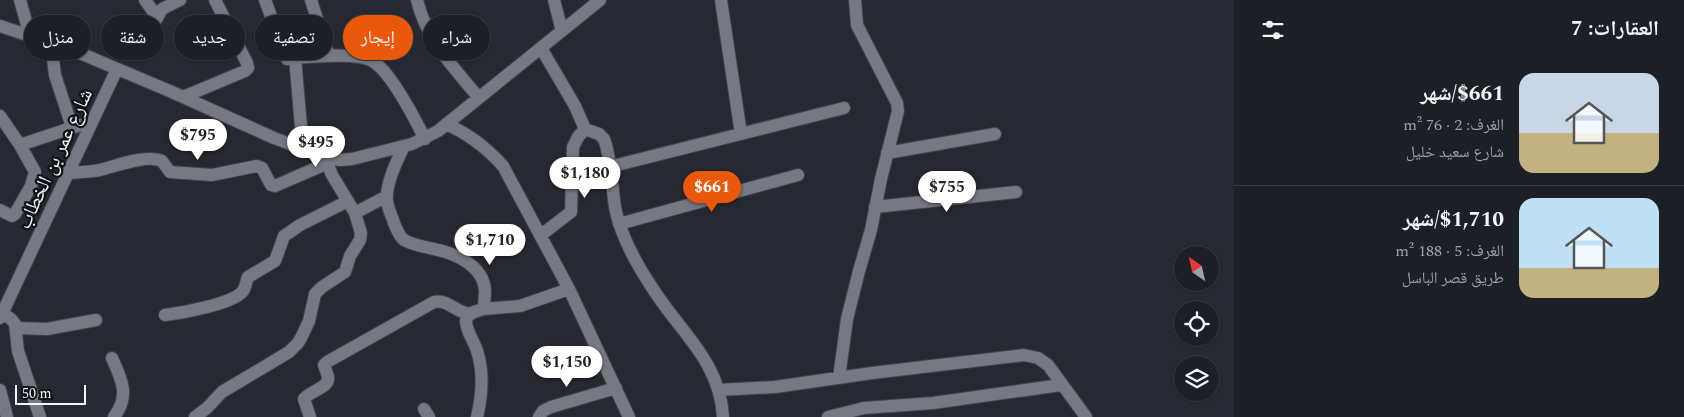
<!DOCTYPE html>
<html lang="ar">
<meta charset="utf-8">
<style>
:root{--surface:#1d1f26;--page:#25272e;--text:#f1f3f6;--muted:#a0a2a7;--line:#3b3d43;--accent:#ea580c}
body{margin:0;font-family:Spectral,"Noto Naskh Arabic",serif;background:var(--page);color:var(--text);direction:rtl;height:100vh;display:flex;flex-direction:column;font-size:19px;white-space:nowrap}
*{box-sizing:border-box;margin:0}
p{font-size:16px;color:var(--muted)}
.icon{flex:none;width:28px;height:28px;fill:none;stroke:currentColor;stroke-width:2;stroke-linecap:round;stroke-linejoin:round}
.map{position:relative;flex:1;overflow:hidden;direction:ltr}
.sheet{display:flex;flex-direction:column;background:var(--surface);width:450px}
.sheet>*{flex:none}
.top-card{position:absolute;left:15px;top:15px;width:475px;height:45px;direction:rtl;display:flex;gap:10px}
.needle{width:32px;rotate:326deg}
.fabs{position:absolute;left:1174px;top:246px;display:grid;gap:10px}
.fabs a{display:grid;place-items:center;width:45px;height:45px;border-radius:50%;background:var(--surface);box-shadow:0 1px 4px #0004,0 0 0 1px var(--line);font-size:25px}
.scale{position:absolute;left:15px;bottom:12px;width:71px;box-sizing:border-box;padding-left:5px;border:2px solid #f2f4fa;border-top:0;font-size:14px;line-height:18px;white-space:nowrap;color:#f2f4fa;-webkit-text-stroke:4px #111216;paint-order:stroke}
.price{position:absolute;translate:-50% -42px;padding:0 11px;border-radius:18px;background:#fff;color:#222;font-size:16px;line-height:32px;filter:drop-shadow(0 1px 2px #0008)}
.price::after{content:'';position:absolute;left:50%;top:30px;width:15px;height:11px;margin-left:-8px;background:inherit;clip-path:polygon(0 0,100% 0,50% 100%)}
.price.active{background:var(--accent);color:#fff}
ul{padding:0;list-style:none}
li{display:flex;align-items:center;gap:15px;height:125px;padding:0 25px}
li+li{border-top:1px solid var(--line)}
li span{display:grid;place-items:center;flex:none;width:140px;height:100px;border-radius:15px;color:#555}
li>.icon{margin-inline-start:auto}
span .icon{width:60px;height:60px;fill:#fffc;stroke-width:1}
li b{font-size:21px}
h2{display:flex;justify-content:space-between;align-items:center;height:60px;padding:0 25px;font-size:21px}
.chip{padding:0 18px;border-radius:22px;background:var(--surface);box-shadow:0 1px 4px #0004,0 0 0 1px var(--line);font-size:18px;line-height:45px}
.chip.active{background:var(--accent);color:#fff}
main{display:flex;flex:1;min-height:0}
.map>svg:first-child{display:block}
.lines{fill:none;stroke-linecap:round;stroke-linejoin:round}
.minor-casing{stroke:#42444b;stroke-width:14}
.minor{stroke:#767883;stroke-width:12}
.labels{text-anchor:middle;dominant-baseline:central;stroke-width:4.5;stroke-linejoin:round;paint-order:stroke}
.street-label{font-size:20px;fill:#f2f4fa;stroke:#111216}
</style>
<main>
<section class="sheet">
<h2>العقارات: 7<svg class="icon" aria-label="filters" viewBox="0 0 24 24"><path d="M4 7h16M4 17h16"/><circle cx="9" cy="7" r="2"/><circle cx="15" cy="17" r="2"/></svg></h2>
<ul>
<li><span style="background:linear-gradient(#c9d6e8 60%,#c2b280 0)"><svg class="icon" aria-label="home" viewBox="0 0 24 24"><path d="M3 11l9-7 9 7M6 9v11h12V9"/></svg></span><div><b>$661/شهر</b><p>الغرف: 2 · 76 m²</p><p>شارع سعيد خليل</p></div></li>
<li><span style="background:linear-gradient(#bfe0f5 70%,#c2b280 0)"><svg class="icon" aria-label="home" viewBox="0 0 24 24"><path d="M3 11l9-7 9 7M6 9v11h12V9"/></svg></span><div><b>$1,710/شهر</b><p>الغرف: 5 · 188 m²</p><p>طريق قصر الباسل</p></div></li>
</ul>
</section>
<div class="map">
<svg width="1234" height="417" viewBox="0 0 1234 417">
<rect width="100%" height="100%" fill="#272932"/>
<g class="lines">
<defs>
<path id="minor" d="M 20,0 L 30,36
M 145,0 L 157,17
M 265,0 L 287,59 C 307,57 358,51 374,62 C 392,74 415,119 425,139
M 311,0 L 329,56
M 417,0 C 426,39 454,68 479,98
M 554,0 L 562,31
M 721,0 L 741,134
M 0,26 L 75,51 L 172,92 L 274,138 L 325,157 L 340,160 L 352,159 L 412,144 L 438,131 L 600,0
M 118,34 L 147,29 L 153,25 L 162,9 L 180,0
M 51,43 L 55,75 L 72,127
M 541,48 L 575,106 L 585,129 L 599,134 L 604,139 C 611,156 612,188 615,207 C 620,235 637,265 653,289 C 680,332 720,361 723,417
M 295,58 L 303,149
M 183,97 L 245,71 L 248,68 L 247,63 L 215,0
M 0,116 L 20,145 L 35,172 L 31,186 L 15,214 L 12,216 L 0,210
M 446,124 C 469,134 486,147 503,166 L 569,289 L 629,417
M 20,145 L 80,125
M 404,146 C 397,160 385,186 387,201 C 388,209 392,216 394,223 C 397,230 399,236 404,240 C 413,245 424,247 434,249 C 454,253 483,265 485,290 C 485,296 484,303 484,309 C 477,311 467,312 466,321 C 466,331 474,341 477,351 C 484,372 482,396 477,417
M 887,153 L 995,134
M 609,167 L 844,108
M 69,173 C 79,172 90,172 100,170 C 116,166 147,154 162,161 L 170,172 L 212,175 L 257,166 L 262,168 L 271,185 L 275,186 L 328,163
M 875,207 L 1016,192
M 355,213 L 387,196
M 619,224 L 798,175
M 541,235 L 571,212 L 573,147 L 578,137 L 585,129
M 484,309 L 520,306 L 569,289
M 3,313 L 12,320 L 15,324 L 18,351 L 40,417
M 165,315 C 181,313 233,304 243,291 C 246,287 246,281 248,277 L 275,261 L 284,236 L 300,225 L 348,201
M 0,318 L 117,69
M 16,328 L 47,329 L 96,320
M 112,358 C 122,380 130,396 114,417
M 839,378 L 847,319 L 859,271 L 871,230 L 881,179 L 898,111 L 897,103 L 857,25 L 855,0
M 0,390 L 7,417
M 718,390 L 775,387 L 872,373 L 1024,355 L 1038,358 L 1048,365 L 1086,417
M 424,409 L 429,417
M 195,417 L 207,408 L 222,392 L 289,352 L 298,343 L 302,336 L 309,321 L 315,294 L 322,287 L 345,272 L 350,256 L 360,240 L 361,233 L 355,213 L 332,175 L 325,157
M 310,417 L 304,399 C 309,391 330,388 328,377 C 327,373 325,368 324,365 L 327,362 L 434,302 C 448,299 456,313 471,314
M 539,417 L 543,411 L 551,407 L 616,388
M 828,417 L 864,408 L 933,403 L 1061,385"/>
</defs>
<use href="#minor" class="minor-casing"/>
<use href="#minor" class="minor"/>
</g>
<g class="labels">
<g class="street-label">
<text transform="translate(55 159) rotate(-65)">شارع عمر بن الخطاب</text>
</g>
</g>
</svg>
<div class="fabs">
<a><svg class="needle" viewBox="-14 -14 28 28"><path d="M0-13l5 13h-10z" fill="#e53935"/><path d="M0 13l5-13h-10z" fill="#a0a2a7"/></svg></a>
<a><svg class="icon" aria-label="locate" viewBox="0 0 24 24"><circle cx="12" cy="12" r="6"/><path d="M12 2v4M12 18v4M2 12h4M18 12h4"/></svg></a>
<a><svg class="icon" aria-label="layers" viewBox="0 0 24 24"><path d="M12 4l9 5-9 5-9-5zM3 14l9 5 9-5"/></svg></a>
</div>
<div class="scale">50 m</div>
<b class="price" style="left:198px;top:161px">$795</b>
<b class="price" style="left:316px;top:168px">$495</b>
<b class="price" style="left:585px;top:199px">$1,180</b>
<b class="price active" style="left:712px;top:213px">$661</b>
<b class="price" style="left:947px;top:213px">$755</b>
<b class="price" style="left:490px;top:266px">$1,710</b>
<b class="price" style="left:567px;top:388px">$1,150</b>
<div class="top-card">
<a class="chip">شراء</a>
<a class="chip active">إيجار</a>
<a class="chip">تصفية</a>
<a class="chip">جديد</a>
<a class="chip">شقة</a>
<a class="chip">منزل</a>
</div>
</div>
</main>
